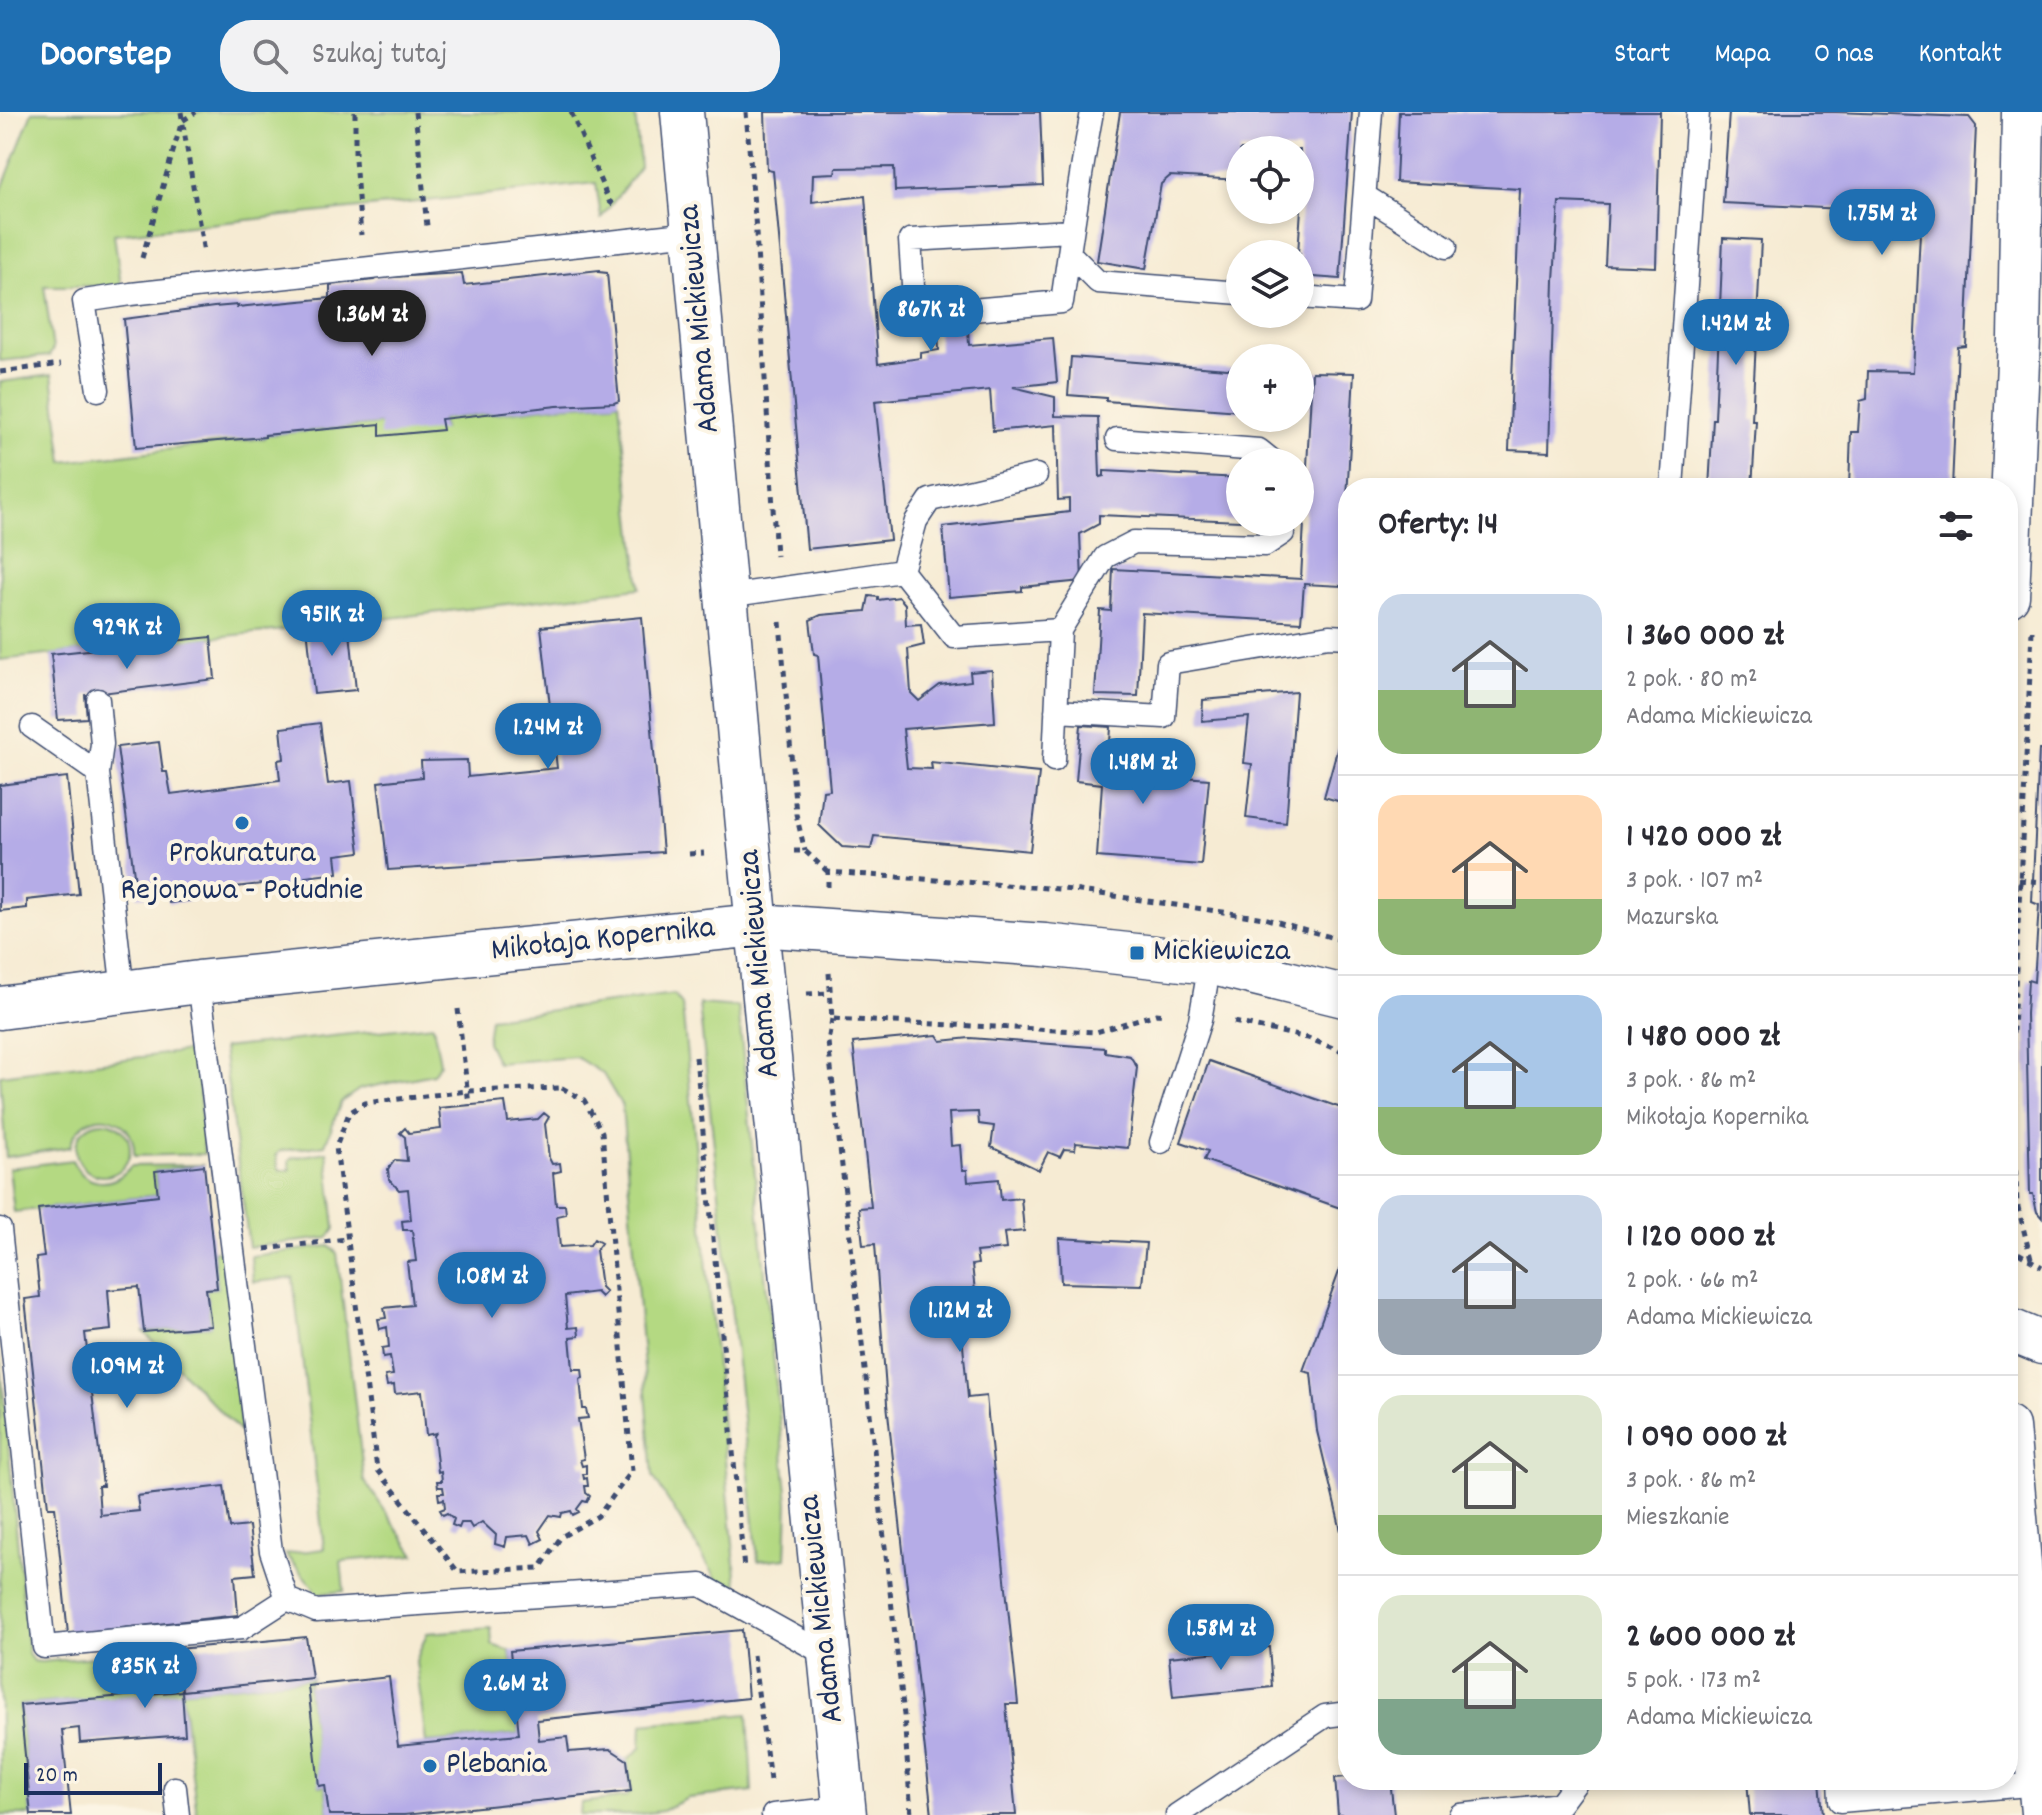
<!DOCTYPE html>
<html lang="pl">
<meta charset="utf-8">
<style>
:root{--surface:#fff;--page:#f2f2f3;--text:#2b2b33;--muted:#7c7c81;--line:#e1e1e2;--accent:#1f6fb2}
body{margin:0;font-family:Dekko,sans-serif;background:var(--page);color:var(--text);height:100vh;display:flex;flex-direction:column;font-size:30px;white-space:nowrap}
*{box-sizing:border-box;margin:0}
p{font-size:26px;color:var(--muted)}
.icon{flex:none;width:44px;height:44px;fill:none;stroke:currentColor;stroke-width:2;stroke-linecap:round;stroke-linejoin:round}
.map{position:relative;flex:1;overflow:hidden}
.sheet{position:absolute;left:1338px;top:366px;width:680px;height:1312px;display:flex;flex-direction:column;background:var(--surface);border-radius:32px;box-shadow:0 4px 12px #0003}
.sheet>*{flex:none}
.controls{position:absolute;left:1226px;top:24px;display:grid;gap:16px}
.controls a{display:grid;place-items:center;width:88px;height:88px;border-radius:50%;background:var(--surface);box-shadow:0 4px 12px #0003;font-size:40px}
.scale{position:absolute;left:24px;bottom:20px;width:138px;box-sizing:border-box;padding-left:8px;border:4px solid #1b2f5e;border-top:0;font-size:22px;line-height:28px;white-space:nowrap;color:#1b2f5e;-webkit-text-stroke:6px #fcf5e5;paint-order:stroke}
.price{position:absolute;translate:-50% -68px;padding:0 18px;border-radius:28px;background:var(--accent);color:#fff;font-size:26px;line-height:52px;filter:drop-shadow(0 2px 4px #0008)}
.price::after{content:'';position:absolute;left:50%;top:48px;width:24px;height:18px;margin-left:-12px;background:inherit;clip-path:polygon(0 0,100% 0,50% 100%)}
.price.selected{background:#222;color:#fff}
ul{padding:0;list-style:none}
li{display:flex;align-items:center;gap:24px;height:200px;padding:0 40px}
li+li{border-top:2px solid var(--line)}
li span{display:grid;place-items:center;flex:none;width:224px;height:160px;border-radius:24px;color:#555}
li>.icon{margin-inline-start:auto}
span .icon{width:96px;height:96px;fill:#fffc;stroke-width:1}
li b{font-size:34px}
h2{display:flex;justify-content:space-between;align-items:center;height:96px;padding:0 40px;font-size:34px}
header{display:flex;align-items:center;gap:48px;box-sizing:border-box;height:112px;padding:0 40px;background:var(--accent);color:#fff}
header strong{font-size:38px}
nav{display:flex;gap:44px;margin-inline-start:auto;font-size:28px}
.search{width:560px;height:72px;background:var(--page);display:flex;align-items:center;gap:20px;box-sizing:border-box;padding:0 28px;border-radius:32px;color:var(--muted);font-size:30px}
.map>svg:first-child{display:block}
.green{fill:#b4d982;stroke:#688470;stroke-width:2}
.building{fill:#b5ace7}
.lines{fill:none;stroke-linecap:round;stroke-linejoin:round}
.service-casing{stroke:#3c4b70;stroke-width:25}
.minor-casing{stroke:#3c4b70;stroke-width:45}
.path{stroke:#3c4b70;stroke-width:5;stroke-dasharray:6 6;stroke-linecap:butt}
.service{stroke:#fff;stroke-width:22}
.minor{stroke:#fff;stroke-width:42}
.poi-dot{fill:#1f6fb2;stroke:#fcf5e5;stroke-width:3}
.labels{text-anchor:middle;dominant-baseline:central;stroke-width:8;stroke-linejoin:round;paint-order:stroke}
.street-label{font-size:32px;fill:#1b2f5e;stroke:#fcf5e5}
.poi-label{font-size:32px;fill:#1b2f5e;stroke:#fcf5e5;text-anchor:start}
</style>
<header>
<strong>Doorstep</strong>
<div class="search"><svg class="icon" aria-label="search" viewBox="0 0 24 24"><circle cx="10" cy="10" r="6"/><path d="M15 15l6 6"/></svg>Szukaj tutaj</div>
<nav><a>Start</a><a>Mapa</a><a>O nas</a><a>Kontakt</a></nav>
</header>
<div class="map">
<svg width="2042" height="1703" viewBox="0 0 2042 1703">
<rect width="100%" height="100%" fill="#fcf5e5"/>
<filter id="ink" filterUnits="userSpaceOnUse"><feTurbulence type="fractalNoise" baseFrequency=".0125" numOctaves="2"/><feDisplacementMap in="SourceGraphic" scale="16" xChannelSelector="R" yChannelSelector="G"/><feConvolveMatrix kernelMatrix="1 2 1 2 8 2 1 2 1" color-interpolation-filters="sRGB"/></filter>
<filter id="wash" filterUnits="userSpaceOnUse"><feTurbulence type="fractalNoise" baseFrequency=".006" numOctaves="4" result="noise"/><feDisplacementMap in="SourceGraphic" scale="32" xChannelSelector="R" yChannelSelector="G"/><feGaussianBlur stdDeviation="1.8" result="paint"/><feColorMatrix in="noise" values="0 0 0 0 0 0 0 0 0 0 0 0 0 0 0 0 0 1.4 0 .05"/><feComposite in="paint" operator="in"/></filter>
<g filter="url(#wash)">
<rect width="100%" height="100%" fill="#f6ebd3"/>
<path class="green" d="M 32,0 L 635,0 L 640,55 L 601,106 L 596,71 L 114,122 L 121,174 L 44,174 L 53,237 L 49,244 L 0,249 L 0,82 Z
M 52,263 L 63,350 L 264,326 L 265,323 L 380,312 L 443,317 L 441,307 L 557,294 L 613,291 L 619,289 L 640,476 L 349,511 L 0,548 L 0,270 Z
M 674,883 L 682,893 L 737,1474 L 721,1474 L 653,1364 L 622,994 L 603,962 L 576,945 L 497,951 L 487,930 L 490,906 Z
M 699,892 L 738,895 L 788,1390 L 786,1446 L 758,1449 Z
M 433,913 L 440,951 L 433,962 L 360,977 L 341,990 L 325,1033 L 280,1039 L 276,1043 L 279,1058 L 290,1058 L 289,1048 L 292,1046 L 327,1040 L 335,1117 L 328,1126 L 249,1135 L 223,936 Z
M 196,938 L 204,1042 L 134,1044 C 137,999 81,991 70,1035 L 6,1045 L 0,963 Z
M76 1037a27 27 0 1 1 54 0a27 27 0 1 1-54 0Z
M 72,1048 C 85,1075 112,1077 131,1054 L 204,1053 L 155,1059 L 158,1083 L 14,1100 L 9,1056 Z
M 329,1134 L 337,1141 L 364,1368 L 415,1443 L 341,1449 L 344,1479 L 319,1482 L 285,1442 L 324,1437 L 293,1166 L 253,1170 L 251,1144 Z
M 226,1138 L 241,1321 L 144,1220 L 210,1214 L 206,1177 L 217,1176 L 213,1139 Z
M 0,1245 L 28,1542 L 33,1549 L 41,1550 L 178,1537 L 182,1579 L 312,1566 L 308,1574 L 320,1674 L 325,1673 L 329,1703 L 197,1703 L 182,1580 L 20,1593 L 31,1703 L 0,1703 Z
M 491,1516 L 492,1533 L 510,1539 L 519,1622 L 426,1631 L 416,1549 L 427,1521 Z
M 748,1602 L 752,1679 L 688,1686 L 662,1699 L 633,1703 L 580,1703 L 581,1691 L 626,1685 L 631,1679 L 627,1648 L 641,1636 L 642,1612 Z"/>
<g id="blocks">
<path class="building" d="M 765,0 L 1040,0 L 1043,73 L 895,79 L 894,55 L 836,56 L 835,61 L 813,62 L 812,90 L 865,84 L 878,252 L 921,246 L 921,241 L 939,238 L 938,218 L 968,216 L 969,233 L 1053,226 L 1057,270 L 1013,275 L 1055,285 L 1055,304 L 1098,305 L 1100,365 L 1104,364 L 1104,359 L 1240,366 L 1240,409 L 1099,403 L 1099,412 L 1080,422 L 1082,469 L 1022,475 L 1022,479 L 949,485 L 943,415 L 1069,400 L 1069,387 L 1058,388 L 1056,313 L 993,319 L 990,278 L 875,289 L 890,428 L 807,437 L 773,59 L 767,58 Z
M 1120,0 L 1352,0 L 1340,167 L 1300,164 L 1300,142 L 1298,142 L 1302,81 L 1300,38 L 1240,38 L 1240,68 L 1170,64 L 1161,72 L 1146,157 L 1097,149 Z
M 1399,0 L 1660,0 L 1656,155 L 1605,153 L 1608,92 L 1559,90 L 1554,168 L 1549,340 L 1509,338 L 1520,77 L 1396,70 Z
M 1729,0 L 1835,0 L 1969,5 L 1976,14 L 1966,234 L 1958,235 L 1952,376 L 1849,376 L 1851,320 L 1858,320 L 1860,289 L 1867,287 L 1868,259 L 1913,260 L 1921,101 L 1723,91 Z
M 1723,126 L 1761,128 L 1752,309 L 1756,309 L 1752,376 L 1709,376 L 1713,307 L 1715,307 Z
M 599,158 L 599,160 L 607,161 L 619,289 L 614,291 L 557,294 L 441,307 L 443,318 L 380,324 L 380,312 L 265,323 L 265,325 L 136,336 L 124,207 L 214,195 L 238,193 L 237,195 L 330,186 L 330,173 L 375,168 L 374,166 L 462,161 L 464,173 Z
M 1071,245 L 1240,258 L 1240,299 L 1106,289 L 1106,286 L 1068,283 Z
M 1312,260 L 1354,261 L 1342,474 L 1304,472 L 1301,510 L 1142,501 L 1138,584 L 1095,583 L 1100,498 L 1111,499 L 1113,457 L 1301,467 Z
M 869,484 L 878,485 L 878,488 L 899,485 L 905,492 L 906,513 L 921,512 L 924,533 L 908,537 L 911,581 L 919,589 L 940,573 L 971,569 L 970,560 L 992,558 L 995,610 L 903,617 L 907,656 L 932,657 L 931,650 L 1039,661 L 1030,739 L 874,724 L 871,737 L 842,735 L 819,713 L 823,679 L 830,678 L 818,543 L 814,542 L 810,508 L 821,503 L 866,499 Z
M 642,505 L 663,740 L 388,758 L 378,670 L 422,665 L 421,649 L 467,648 L 468,665 L 557,656 L 541,515 Z
M 349,511 L 356,578 L 314,582 L 307,515 Z
M 211,525 L 215,567 L 85,583 L 87,606 L 58,608 L 51,542 Z
M 1296,580 L 1286,711 L 1246,706 L 1252,652 L 1244,651 L 1249,605 L 1202,609 L 1203,588 Z
M 320,611 L 328,672 L 351,669 L 360,740 L 336,743 L 338,761 L 305,765 L 306,774 L 271,779 L 270,771 L 202,779 L 203,787 L 169,791 L 168,782 L 137,785 L 117,635 L 159,630 L 163,660 L 167,660 L 171,682 L 280,668 L 278,648 L 284,647 L 281,616 Z
M 1081,613 L 1111,615 L 1109,647 L 1146,650 L 1145,662 L 1209,667 L 1201,753 L 1097,745 L 1102,672 L 1076,669 Z
M 1341,624 L 1348,626 L 1348,692 L 1324,685 Z
M 2039,638 L 2042,638 L 2042,1106 L 2037,1100 L 2033,1082 L 2030,1082 L 2026,902 L 2028,868 L 2034,870 L 2039,793 L 2032,790 Z
M 67,665 L 79,782 L 27,788 L 27,796 L 0,799 L 0,673 Z
M 937,923 L 941,929 L 970,926 L 1105,936 L 1105,940 L 1130,944 L 1137,955 L 1128,1036 L 1076,1031 L 1075,1038 L 1064,1037 L 1060,1045 L 1048,1040 L 1039,1058 L 991,1035 L 994,1014 L 979,1012 L 978,1000 L 949,1001 L 951,1034 L 960,1033 L 962,1058 L 967,1058 L 968,1070 L 999,1067 L 1001,1088 L 1021,1086 L 1024,1119 L 1004,1121 L 1006,1137 L 976,1140 L 978,1152 L 972,1153 L 975,1179 L 958,1181 L 968,1286 L 986,1284 L 1018,1592 L 1006,1592 L 1016,1703 L 932,1703 L 887,1292 L 875,1132 L 863,1133 L 859,1096 L 871,1095 L 853,931 Z
M 1209,949 L 1341,996 L 1344,988 L 1348,990 L 1346,1098 L 1204,1048 L 1208,1039 L 1181,1030 Z
M 505,990 L 508,1010 L 538,1007 L 544,1001 L 549,1005 L 545,1012 L 549,1046 L 552,1052 L 560,1051 L 561,1059 L 553,1061 L 556,1093 L 565,1093 L 566,1102 L 557,1104 L 560,1135 L 590,1133 L 594,1127 L 601,1131 L 596,1138 L 601,1175 L 606,1180 L 601,1185 L 596,1180 L 565,1184 L 568,1216 L 578,1215 L 579,1224 L 570,1225 L 573,1257 L 582,1257 L 583,1266 L 580,1267 L 583,1297 L 586,1297 L 588,1306 L 578,1307 L 584,1347 L 580,1348 L 582,1354 L 586,1353 L 586,1362 L 583,1362 L 584,1367 L 587,1366 L 588,1374 L 585,1374 L 586,1381 L 590,1384 L 587,1390 L 583,1389 L 577,1397 L 579,1400 L 573,1403 L 571,1399 L 562,1401 L 561,1405 L 550,1403 L 539,1419 L 543,1427 L 533,1432 L 529,1423 L 507,1425 L 505,1435 L 495,1432 L 496,1423 L 482,1410 L 472,1416 L 469,1411 L 461,1411 L 459,1416 L 452,1413 L 454,1407 L 447,1401 L 443,1403 L 440,1398 L 445,1396 L 444,1387 L 439,1388 L 438,1381 L 444,1381 L 443,1375 L 438,1375 L 437,1369 L 442,1369 L 441,1359 L 438,1360 L 434,1324 L 436,1321 L 426,1323 L 422,1279 L 395,1282 L 394,1273 L 387,1274 L 385,1264 L 393,1263 L 390,1244 L 383,1245 L 382,1236 L 389,1235 L 387,1215 L 380,1217 L 378,1207 L 386,1206 L 384,1196 L 412,1193 L 407,1150 L 416,1149 L 412,1118 L 403,1118 L 402,1109 L 411,1108 L 408,1077 L 399,1078 L 389,1067 L 388,1057 L 395,1048 L 407,1049 L 405,1025 L 400,1021 L 405,1016 L 409,1021 L 441,1017 L 439,996 Z
M 204,1053 L 217,1176 L 206,1177 L 211,1214 L 144,1220 L 139,1175 L 108,1178 L 111,1218 L 85,1221 L 103,1374 L 98,1374 L 100,1403 L 139,1399 L 137,1384 L 224,1374 L 230,1416 L 249,1414 L 255,1462 L 235,1464 L 238,1503 L 68,1522 L 55,1395 L 48,1395 L 25,1187 L 40,1185 L 36,1146 L 44,1145 L 38,1097 L 158,1083 L 155,1059 Z
M 1059,1126 L 1146,1131 L 1142,1173 L 1061,1171 Z
M 1348,1135 L 1348,1443 L 1347,1444 L 1317,1319 L 1311,1261 L 1303,1259 Z
M 742,1518 L 748,1586 L 537,1608 L 539,1628 L 567,1625 L 569,1640 L 610,1637 L 627,1648 L 631,1679 L 404,1703 L 329,1703 L 325,1673 L 319,1674 L 308,1574 L 389,1565 L 398,1634 L 519,1622 L 510,1539 Z
M 306,1525 L 312,1566 L 182,1579 L 185,1623 L 80,1631 L 79,1616 L 62,1618 L 71,1703 L 31,1703 L 20,1593 L 182,1579 L 178,1537 Z
M 1269,1535 L 1272,1575 L 1173,1585 L 1169,1545 Z
M 1348,1665 L 1348,1668 L 1390,1668 L 1394,1703 L 1338,1703 L 1335,1666 Z
M 1747,1668 L 1820,1668 L 1823,1703 L 1750,1703 Z"/>
</g>
</g>
<g filter="url(#ink)">
<use href="#blocks" fill-opacity="0" stroke="#3c4b70" stroke-width="2"/>
<g class="lines">
<defs>
<path id="service" d="M 1365,84 L 1446,135
M 1071,119 L 910,128 L 915,203 L 1062,190 C 1071,127 1080,63 1092,0
M 1069,141 L 1098,170 L 1240,181
M 1300,185 L 1356,189 L 1371,0
M 98,278 L 84,189 L 131,182 L 692,121
M 1117,327 L 1259,338 L 1274,350
M 1672,376 L 1698,0
M 902,459 L 954,525 L 1060,518 L 1054,648
M 902,459 L 916,409 L 930,388 L 1036,363
M 727,484 L 902,459
M 1060,518 L 1105,445 L 1134,430 L 1265,433 L 1283,421 L 1283,410
M 98,588 L 102,632 L 98,661
M 1056,599 L 1164,605 L 1168,551 L 1329,524 L 1348,525
M 32,615 L 98,661 L 123,880
M 199,870 L 271,1439 L 287,1487 L 316,1499 L 701,1473 L 827,1543
M 1161,1030 L 1200,908 L 1210,851
M 0,1117 L 44,1535 L 242,1516 L 287,1487
M 1839,1668 L 1840,1689 L 2040,1672
M 175,1676 L 178,1703
M 773,1703 L 844,1696
M 1177,1703 L 1325,1604 L 1348,1601
M 1460,1703 L 1560,1692 L 1578,1668"/>
<path id="minor" d="M 682,0 C 732,568 786,1136 845,1703
M 2008,484 L 2019,226 L 2023,0
M 0,896 L 199,870 L 757,813 L 1045,833 L 1210,851 L 1348,885
M 2008,1217 L 2042,1231
M 2008,1315 L 2042,1701"/>
</defs>
<use href="#service" class="service-casing"/>
<use href="#minor" class="minor-casing"/>
<path class="path" d="M 181,0 L 204,141
M 355,0 L 355,47 L 361,123
M 415,0 L 427,114
M 571,0 L 609,89 L 614,93
M 746,0 L 755,105 L 776,444
M 142,146 L 182,9 L 196,0
M 0,260 L 61,252
M 780,510 L 796,702 L 805,739
M 2032,519 L 2011,961 L 2017,1091 L 2032,1151
M 794,739 L 805,739 L 828,760
M 689,742 L 704,741
M 2019,768 L 2042,770
M 828,775 L 828,760 L 1073,778 L 1264,806 L 1348,830
M 829,861 L 832,907 L 1096,920 L 1156,902 L 1165,903
M 807,882 L 830,881
M 458,897 L 469,993
M 832,907 L 828,930 L 904,1603 L 911,1703
M 1234,910 L 1308,926 L 1348,942
M 696,945 L 744,1457
M 562,976 L 584,988 L 602,1020 L 632,1359 L 598,1404 L 561,1425 L 540,1456 L 458,1460 L 377,1357 L 336,1035 L 349,1001 L 365,991 L 468,979 Z
M 2008,1135 L 2042,1155
M 265,1137 L 347,1127
M 753,1543 L 770,1668"/>
<use href="#service" class="service"/>
<use href="#minor" class="minor"/>
</g>
</g>
<g class="poi-dot">
<circle cx="242" cy="711" r="8"/>
<rect x="1129" y="833" width="16" height="16" rx="4"/>
<circle cx="430" cy="1654" r="8"/>
</g>
<g class="labels">
<g class="street-label">
<text transform="translate(701 207) rotate(-95)">Adama Mickiewicza</text>
<text transform="translate(603 829) rotate(-6)">Mikołaja Kopernika</text>
<text transform="translate(761 852) rotate(-95)">Adama Mickiewicza</text>
<text transform="translate(823 1497) rotate(-96)">Adama Mickiewicza</text>
</g>
<g class="poi-label">
<text x="242" y="743" text-anchor="middle">Prokuratura<tspan x="242" dy="37">Rejonowa - Południe</tspan></text>
<text x="1153" y="841">Mickiewicza</text>
<text x="446" y="1654">Plebania</text>
</g>
</g>
</svg>
<div class="controls">
<a><svg class="icon" aria-label="locate" viewBox="0 0 24 24"><circle cx="12" cy="12" r="6"/><path d="M12 2v4M12 18v4M2 12h4M18 12h4"/></svg></a>
<a><svg class="icon" aria-label="layers" viewBox="0 0 24 24"><path d="M12 4l9 5-9 5-9-5zM3 14l9 5 9-5"/></svg></a>
<a>+</a>
<a>−</a>
</div>
<div class="scale">20 m</div>
<b class="price" style="left:1882px;top:145px">1.75M zł</b>
<b class="price" style="left:931px;top:241px">867K zł</b>
<b class="price selected" style="left:372px;top:246px">1.36M zł</b>
<b class="price" style="left:1736px;top:255px">1.42M zł</b>
<b class="price" style="left:332px;top:546px">951K zł</b>
<b class="price" style="left:127px;top:559px">929K zł</b>
<b class="price" style="left:548px;top:659px">1.24M zł</b>
<b class="price" style="left:1143px;top:694px">1.48M zł</b>
<b class="price" style="left:492px;top:1208px">1.08M zł</b>
<b class="price" style="left:960px;top:1242px">1.12M zł</b>
<b class="price" style="left:127px;top:1298px">1.09M zł</b>
<b class="price" style="left:1221px;top:1560px">1.58M zł</b>
<b class="price" style="left:145px;top:1598px">835K zł</b>
<b class="price" style="left:515px;top:1615px">2.6M zł</b>
<section class="sheet">
<h2>Oferty: 14<svg class="icon" aria-label="filters" viewBox="0 0 24 24"><path d="M4 7h16M4 17h16"/><circle cx="9" cy="7" r="2"/><circle cx="15" cy="17" r="2"/></svg></h2>
<ul>
<li><span style="background:linear-gradient(#c9d6e8 60%,#8fb573 0)"><svg class="icon" aria-label="home" viewBox="0 0 24 24"><path d="M3 11l9-7 9 7M6 9v11h12V9"/></svg></span><div><b>1 360 000 zł</b><p>2 pok. · 80 m²</p><p>Adama Mickiewicza</p></div></li>
<li><span style="background:linear-gradient(#ffd9b3 65%,#8fb573 0)"><svg class="icon" aria-label="home" viewBox="0 0 24 24"><path d="M3 11l9-7 9 7M6 9v11h12V9"/></svg></span><div><b>1 420 000 zł</b><p>3 pok. · 107 m²</p><p>Mazurska</p></div></li>
<li><span style="background:linear-gradient(#a9c7e8 70%,#8fb573 0)"><svg class="icon" aria-label="home" viewBox="0 0 24 24"><path d="M3 11l9-7 9 7M6 9v11h12V9"/></svg></span><div><b>1 480 000 zł</b><p>3 pok. · 86 m²</p><p>Mikołaja Kopernika</p></div></li>
<li><span style="background:linear-gradient(#c9d6e8 65%,#9aa5b1 0)"><svg class="icon" aria-label="home" viewBox="0 0 24 24"><path d="M3 11l9-7 9 7M6 9v11h12V9"/></svg></span><div><b>1 120 000 zł</b><p>2 pok. · 66 m²</p><p>Adama Mickiewicza</p></div></li>
<li><span style="background:linear-gradient(#dfe7d0 75%,#8fb573 0)"><svg class="icon" aria-label="home" viewBox="0 0 24 24"><path d="M3 11l9-7 9 7M6 9v11h12V9"/></svg></span><div><b>1 090 000 zł</b><p>3 pok. · 86 m²</p><p>Mieszkanie</p></div></li>
<li><span style="background:linear-gradient(#dfe7d0 65%,#7fa58c 0)"><svg class="icon" aria-label="home" viewBox="0 0 24 24"><path d="M3 11l9-7 9 7M6 9v11h12V9"/></svg></span><div><b>2 600 000 zł</b><p>5 pok. · 173 m²</p><p>Adama Mickiewicza</p></div></li>
</ul>
</section>
</div>
